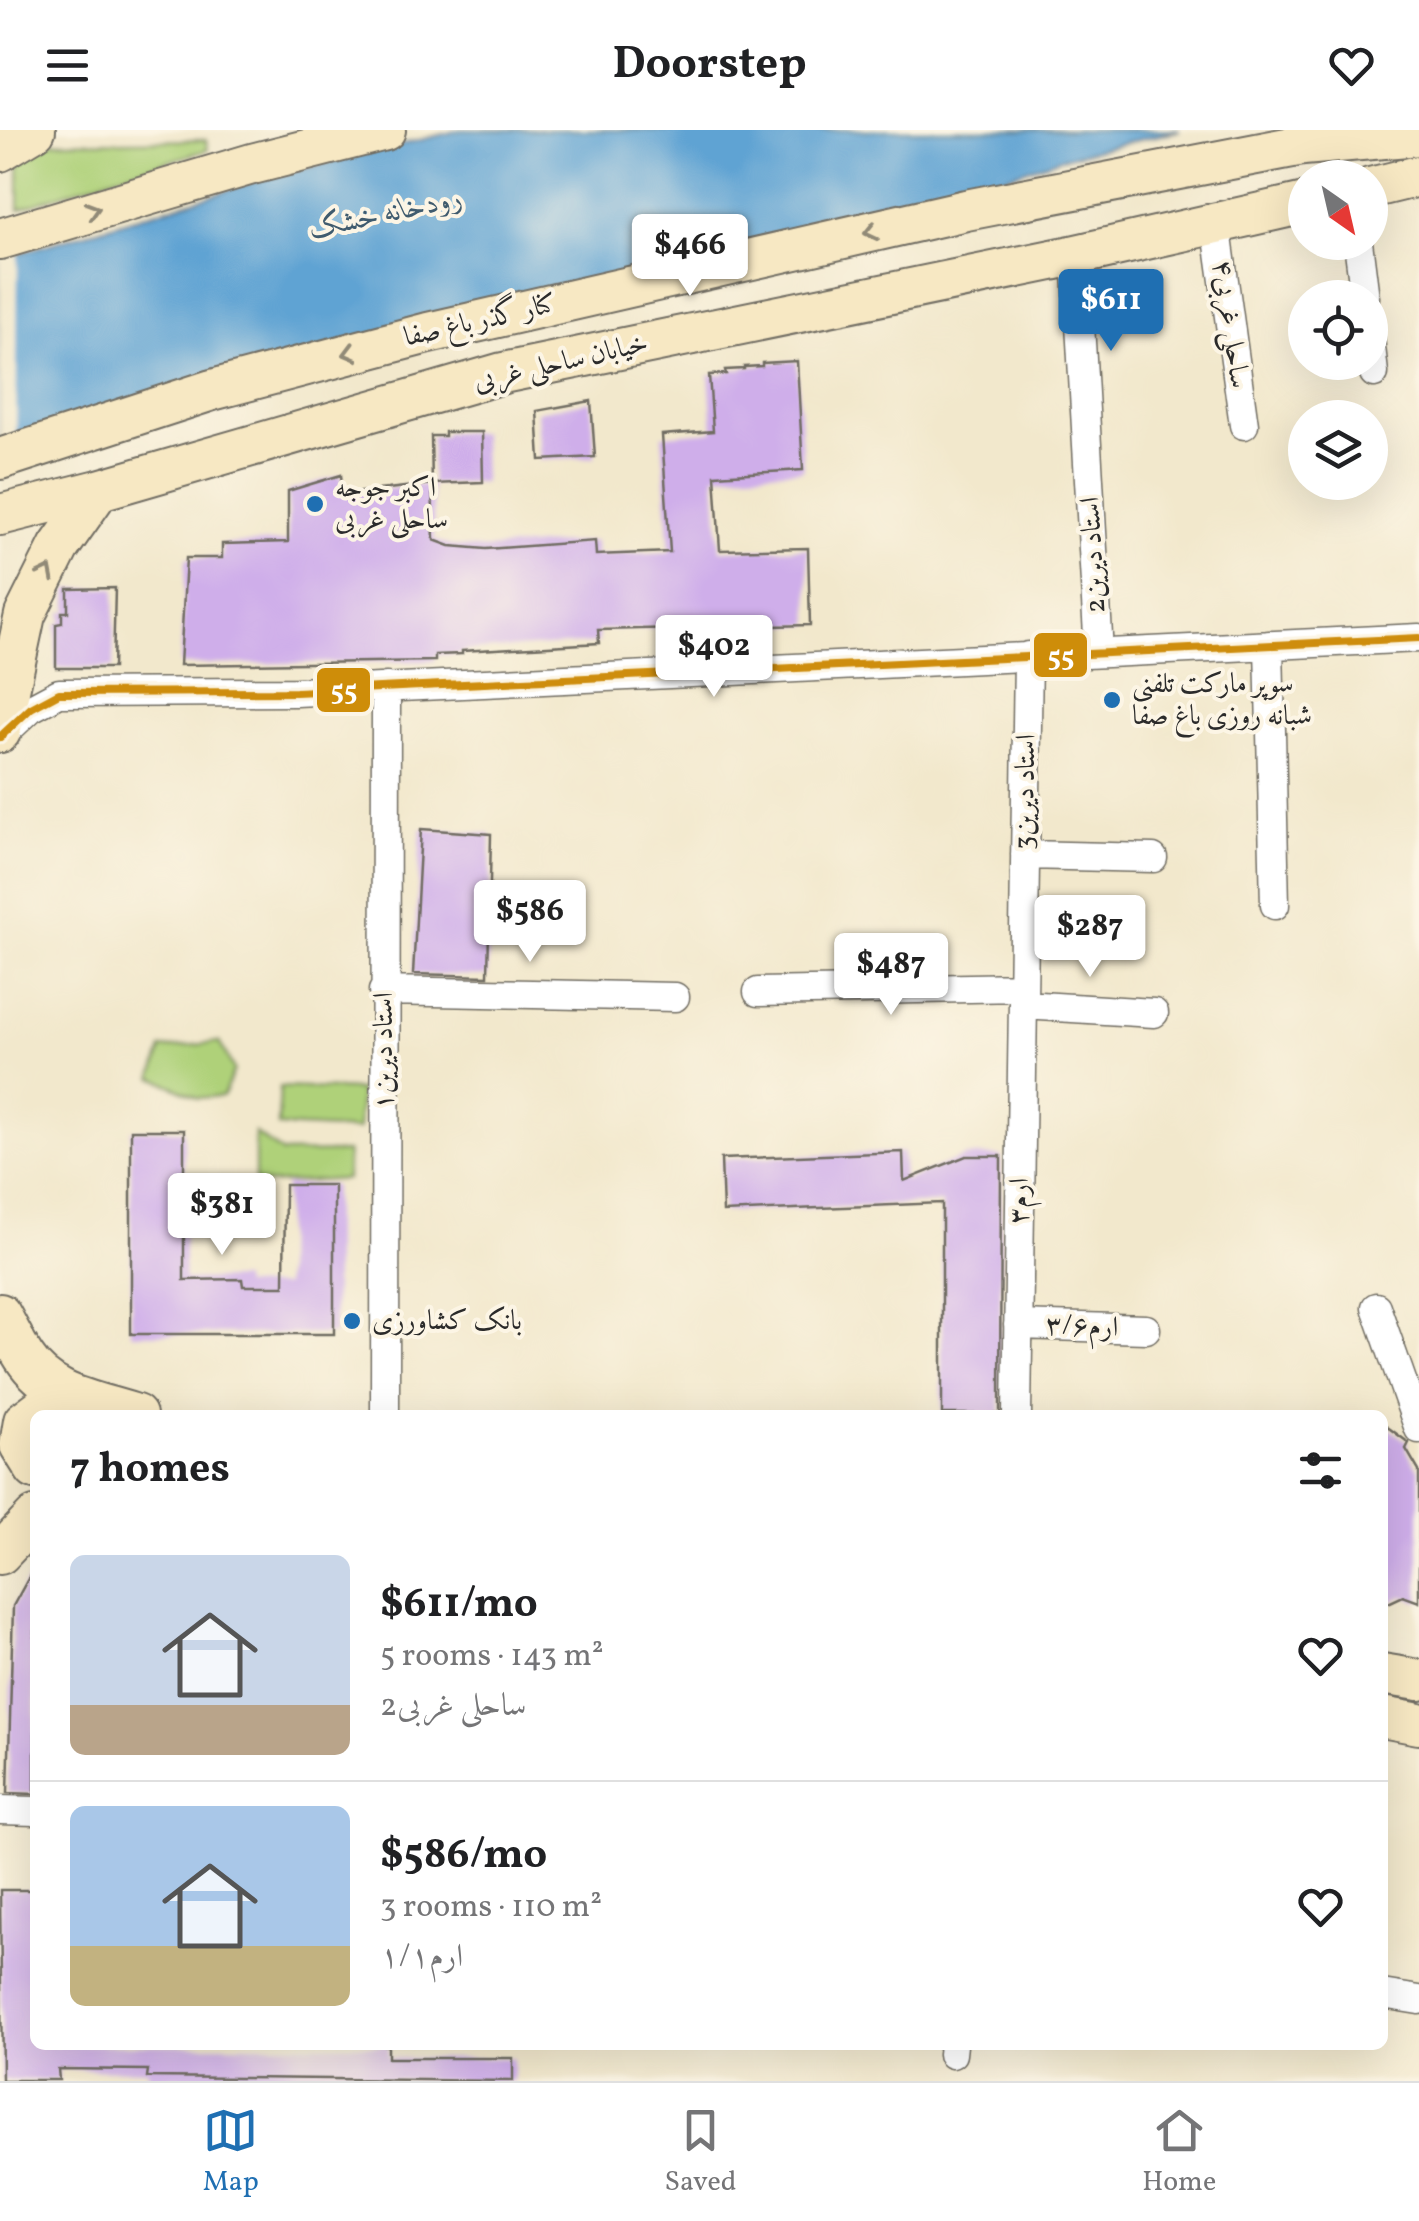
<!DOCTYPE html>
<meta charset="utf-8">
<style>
:root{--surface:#fff;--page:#f6f6f6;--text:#202124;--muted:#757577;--line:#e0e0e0;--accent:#1f6fb2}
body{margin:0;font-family:Vollkorn,Amiri,serif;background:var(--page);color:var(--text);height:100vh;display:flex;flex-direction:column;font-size:38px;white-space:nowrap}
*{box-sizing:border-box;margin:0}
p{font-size:32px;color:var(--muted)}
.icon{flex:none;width:55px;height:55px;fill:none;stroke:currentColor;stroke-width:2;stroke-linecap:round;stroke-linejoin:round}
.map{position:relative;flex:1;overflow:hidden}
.details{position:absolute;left:30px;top:1280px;width:1358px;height:640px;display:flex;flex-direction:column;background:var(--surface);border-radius:15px;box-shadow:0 10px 40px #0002}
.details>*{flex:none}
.needle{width:65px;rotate:146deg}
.tools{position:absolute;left:1288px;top:30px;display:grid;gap:20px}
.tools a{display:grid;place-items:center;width:100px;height:100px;border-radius:50%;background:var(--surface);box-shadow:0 10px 40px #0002;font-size:50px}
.price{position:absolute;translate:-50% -85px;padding:0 22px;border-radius:10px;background:#fff;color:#222;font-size:32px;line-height:65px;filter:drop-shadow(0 2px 5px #0008)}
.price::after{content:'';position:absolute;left:50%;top:60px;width:30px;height:22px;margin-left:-15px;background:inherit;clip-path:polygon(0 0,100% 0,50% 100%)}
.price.selected{background:var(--accent);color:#fff}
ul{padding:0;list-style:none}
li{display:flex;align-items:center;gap:30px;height:250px;padding:0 40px}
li+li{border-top:2px solid var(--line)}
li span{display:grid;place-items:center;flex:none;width:280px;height:200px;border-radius:15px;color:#555}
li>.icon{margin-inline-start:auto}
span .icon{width:120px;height:120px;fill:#fffc;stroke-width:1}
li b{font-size:42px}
h2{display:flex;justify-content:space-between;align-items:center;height:120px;padding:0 40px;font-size:42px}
header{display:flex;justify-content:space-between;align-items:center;height:130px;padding:0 40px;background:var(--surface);font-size:45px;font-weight:700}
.dock{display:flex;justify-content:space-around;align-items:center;height:140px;border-top:2px solid var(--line);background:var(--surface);font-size:28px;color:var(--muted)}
.dock a{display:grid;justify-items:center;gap:5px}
.dock .selected{color:var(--accent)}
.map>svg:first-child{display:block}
.green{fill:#afd179;stroke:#6d7e52;stroke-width:2.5}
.water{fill:#5ea3d3;stroke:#44677f;stroke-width:2.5}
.pier{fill:#f2e8cc}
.building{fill:#cfaeea}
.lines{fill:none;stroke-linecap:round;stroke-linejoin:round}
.minor-casing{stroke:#716d63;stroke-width:31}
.secondary-casing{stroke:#716d63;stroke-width:44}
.minor{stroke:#fff;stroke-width:28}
.secondary{stroke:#f7e8c3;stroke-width:40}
.bus-1-casing{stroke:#fcf5e5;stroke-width:15}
.bus-1{stroke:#ce8d09;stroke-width:8}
.oneway{stroke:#918a77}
.poi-dot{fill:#1f6fb2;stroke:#fcf5e5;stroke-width:4}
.labels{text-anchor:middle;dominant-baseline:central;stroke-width:8;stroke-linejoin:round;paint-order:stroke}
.street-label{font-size:28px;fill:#2b2b2b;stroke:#fcf5e5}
.poi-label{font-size:28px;fill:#2b2b2b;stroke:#fcf5e5;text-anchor:start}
.water-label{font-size:30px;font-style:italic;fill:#3f5b6e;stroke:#fcf5e5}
.line-badge{stroke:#fcf5e5;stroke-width:4}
.badge-label{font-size:28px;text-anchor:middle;font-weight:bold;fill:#fff}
</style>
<header><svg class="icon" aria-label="menu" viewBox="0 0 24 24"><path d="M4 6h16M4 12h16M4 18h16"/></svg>Doorstep<svg class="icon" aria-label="heart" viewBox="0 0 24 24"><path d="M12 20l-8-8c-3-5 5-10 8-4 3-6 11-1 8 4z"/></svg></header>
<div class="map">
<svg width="1419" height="1951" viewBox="0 0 1419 1951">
<rect width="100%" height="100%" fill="#fcf5e5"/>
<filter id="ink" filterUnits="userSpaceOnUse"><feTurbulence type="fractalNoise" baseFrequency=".01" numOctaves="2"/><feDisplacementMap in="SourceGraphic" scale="20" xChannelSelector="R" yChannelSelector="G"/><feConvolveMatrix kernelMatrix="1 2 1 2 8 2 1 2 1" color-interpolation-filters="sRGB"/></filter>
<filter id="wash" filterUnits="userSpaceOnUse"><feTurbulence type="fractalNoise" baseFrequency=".0048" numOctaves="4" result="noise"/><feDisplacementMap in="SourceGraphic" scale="40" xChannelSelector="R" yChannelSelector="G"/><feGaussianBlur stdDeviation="2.25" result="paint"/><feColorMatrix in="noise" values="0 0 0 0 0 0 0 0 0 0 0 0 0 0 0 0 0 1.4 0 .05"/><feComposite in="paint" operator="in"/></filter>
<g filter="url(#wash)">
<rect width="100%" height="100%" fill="#f2e8cc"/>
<path class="green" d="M 206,10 L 208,20 L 116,46 L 19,79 L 19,32 L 28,20 L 53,12 Z
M 219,912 L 234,940 L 223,966 L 198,968 L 153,947 L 162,919 Z
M 280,957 L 360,960 L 358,1000 L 278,996 Z
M 255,1003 L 282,1023 L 347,1022 L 346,1049 L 265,1054 L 255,1051 Z"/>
<path class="water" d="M 460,0 L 1180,0 L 1058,29 L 945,67 L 0,312 L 0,129 L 270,47 Z"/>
<path class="pier" d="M 18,117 L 16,311 L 0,317 L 0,124 Z"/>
<g id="blocks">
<path class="building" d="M 797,231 L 803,340 L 715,345 L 720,420 L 808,418 L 810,495 L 598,500 L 599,513 L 462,521 L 462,524 L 435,525 L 435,531 L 180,535 L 186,428 L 222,428 L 222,414 L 288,412 L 288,361 L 341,345 L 343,364 L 432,354 L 434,410 L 450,416 L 486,419 L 595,411 L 596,425 L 670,422 L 662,305 L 713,301 L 709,245 L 726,244 L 725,240 L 744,239 L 744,237 L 762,236 L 762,233 Z
M 591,271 L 595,327 L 540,330 L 537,281 Z
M 445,302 L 482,302 L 483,352 L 432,354 L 431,306 L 445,306 Z
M 115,458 L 113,538 L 56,538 L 56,494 L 62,493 L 62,482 L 68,482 L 68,459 Z
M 421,699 L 491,704 L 488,846 L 413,844 Z
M 131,1000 L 184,1000 L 184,1150 L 242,1149 L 243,1156 L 284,1156 L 285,1055 L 334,1055 L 334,1204 L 131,1204 Z
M 903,1022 L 904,1051 L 966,1026 L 1001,1026 L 1000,1284 L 942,1284 L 942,1073 L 723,1082 L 721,1029 Z
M 1382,1293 L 1409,1313 L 1406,1319 L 1419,1341 L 1419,1472 L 1403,1466 L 1382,1476 Z
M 35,1436 L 35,1664 L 8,1663 L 13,1476 Z
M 0,1760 L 35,1760 L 35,1915 L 388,1915 L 388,1928 L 513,1928 L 513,1951 L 147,1947 L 148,1940 L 58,1939 L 59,1950 L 2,1950 Z"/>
</g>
</g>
<g filter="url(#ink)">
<use href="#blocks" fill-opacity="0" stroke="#716d63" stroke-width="2.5"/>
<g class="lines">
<defs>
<path id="minor" d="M 1216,93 L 1244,295
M 1358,112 L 1365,168
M 1076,125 L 1099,523
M 1370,208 L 1374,243
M 1269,515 L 1275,775
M 0,607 L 31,578 L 59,563 L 296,562 L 1419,508
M 1025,725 L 1153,728
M 383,861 L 675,867
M 758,862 L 1023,857
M 1023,875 L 1154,883
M 1376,1177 L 1419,1299
M 1018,1195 L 1146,1199
M 385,1285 L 386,557
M 1017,1285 L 1028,526
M 0,1680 L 35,1681
M 1382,1864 L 1419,1870
M 952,1924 L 953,1915"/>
<path id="secondary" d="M 0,21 L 35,0
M 1370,58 L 1419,46
M 0,109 L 252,34 L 385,0
M 0,329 L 212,260 L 428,203 L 966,80 L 1303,15 L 1419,5
M 0,385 L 99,360 L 503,243 L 1076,125 L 1305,73
M 0,602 L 25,485 L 59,417 L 99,360
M 0,1184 C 8,1198 15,1213 24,1227 C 50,1267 94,1271 136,1285
M 35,1339 L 20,1315 L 24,1291 L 48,1273 L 89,1273
M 0,1424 L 35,1387
M 1382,1544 L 1419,1550
M 1382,1587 L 1419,1594"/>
</defs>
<use href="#minor" class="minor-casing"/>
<use href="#secondary" class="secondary-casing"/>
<use href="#minor" class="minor"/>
<use href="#secondary" class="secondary"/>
<defs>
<path id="bus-1" d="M 0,607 L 31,578 L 59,563 L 296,562 L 1419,508"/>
</defs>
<use href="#bus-1" class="bus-1-casing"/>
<use href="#bus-1" class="bus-1"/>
</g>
<defs><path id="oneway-chevron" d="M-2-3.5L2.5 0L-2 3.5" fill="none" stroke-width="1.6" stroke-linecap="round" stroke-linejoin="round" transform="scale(2.5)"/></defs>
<g class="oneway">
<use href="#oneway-chevron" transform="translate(93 80) rotate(-17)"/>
<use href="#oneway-chevron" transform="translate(871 102) rotate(167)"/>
<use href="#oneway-chevron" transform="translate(350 223) rotate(165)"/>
<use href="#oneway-chevron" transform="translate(47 443) rotate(-63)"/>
</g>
</g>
<g class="poi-dot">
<circle cx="315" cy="374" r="10"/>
<circle cx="1112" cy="570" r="10"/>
<circle cx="352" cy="1191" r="10"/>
</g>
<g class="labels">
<g class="street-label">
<text transform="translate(480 191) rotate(-13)">کنار گذر باغ صفا</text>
<text transform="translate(1230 194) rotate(82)">ساحلی غربی۴</text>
<text transform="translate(561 233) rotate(-13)">خیابان ساحلی غربی</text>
<text transform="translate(1094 425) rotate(-93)">2استاد دیرین</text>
<text transform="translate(1026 662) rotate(-89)">3استاد دیرین</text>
<text transform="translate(384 921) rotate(-90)">استاد دیرین۱</text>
<text transform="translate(1020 1071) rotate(-89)">ارم۳</text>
<text transform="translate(1082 1197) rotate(2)">۳/۶ارم</text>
</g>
<g class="poi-label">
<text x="335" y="358">اکبر جوجه<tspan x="335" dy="32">ساحلی غربی</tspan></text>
<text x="1132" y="554">سوپر مارکت تلفنی<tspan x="1132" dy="32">شبانه روزی باغ صفا</tspan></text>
<text x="372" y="1191">بانک کشاورزی</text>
</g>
<g class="water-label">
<text transform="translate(386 84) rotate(-12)">رودخانه خشک</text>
</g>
</g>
<g class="line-badge">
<rect x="1032" y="501" width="57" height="48" rx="10" fill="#ce8d09"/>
<rect x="315" y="536" width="57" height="48" rx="10" fill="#ce8d09"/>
</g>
<g class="badge-label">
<text x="1061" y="535">55</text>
<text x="344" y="569">55</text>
</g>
</svg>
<div class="tools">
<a><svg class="needle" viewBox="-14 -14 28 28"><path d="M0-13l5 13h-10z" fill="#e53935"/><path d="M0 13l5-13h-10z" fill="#757577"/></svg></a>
<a><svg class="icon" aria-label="locate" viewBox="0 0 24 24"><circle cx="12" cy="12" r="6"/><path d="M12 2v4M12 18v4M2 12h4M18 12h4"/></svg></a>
<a><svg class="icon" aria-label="layers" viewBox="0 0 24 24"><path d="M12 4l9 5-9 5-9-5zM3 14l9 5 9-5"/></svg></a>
</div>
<b class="price" style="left:690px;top:169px">$466</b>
<b class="price selected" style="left:1111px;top:224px">$611</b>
<b class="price" style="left:714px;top:570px">$402</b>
<b class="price" style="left:530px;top:835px">$586</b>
<b class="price" style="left:1090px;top:850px">$287</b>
<b class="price" style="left:891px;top:888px">$487</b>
<b class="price" style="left:222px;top:1128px">$381</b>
<section class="details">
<h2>7 homes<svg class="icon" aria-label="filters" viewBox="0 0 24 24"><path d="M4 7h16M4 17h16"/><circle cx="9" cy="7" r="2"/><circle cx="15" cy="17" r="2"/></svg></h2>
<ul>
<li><span style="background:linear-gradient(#c9d6e8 75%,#b9a48a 0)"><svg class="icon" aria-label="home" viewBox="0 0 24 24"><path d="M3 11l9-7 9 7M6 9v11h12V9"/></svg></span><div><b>$611/mo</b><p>5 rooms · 143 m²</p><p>2ساحلی غربی</p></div><svg class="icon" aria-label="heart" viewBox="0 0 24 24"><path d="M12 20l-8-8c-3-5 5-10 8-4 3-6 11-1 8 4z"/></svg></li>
<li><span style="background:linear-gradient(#a9c7e8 70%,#c2b280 0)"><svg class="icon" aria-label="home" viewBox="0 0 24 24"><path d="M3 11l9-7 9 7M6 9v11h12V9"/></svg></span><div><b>$586/mo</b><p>3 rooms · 110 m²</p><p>۱/۱ارم</p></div><svg class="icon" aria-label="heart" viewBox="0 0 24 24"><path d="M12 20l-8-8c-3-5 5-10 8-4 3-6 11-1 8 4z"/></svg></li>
</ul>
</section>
</div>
<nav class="dock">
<a class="selected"><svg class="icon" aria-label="map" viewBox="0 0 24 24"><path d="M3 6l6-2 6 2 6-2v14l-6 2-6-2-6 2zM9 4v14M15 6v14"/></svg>Map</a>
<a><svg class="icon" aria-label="saved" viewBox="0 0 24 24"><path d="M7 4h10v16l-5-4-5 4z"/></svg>Saved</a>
<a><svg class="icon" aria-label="home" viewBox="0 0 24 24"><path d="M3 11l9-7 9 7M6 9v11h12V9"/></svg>Home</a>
</nav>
